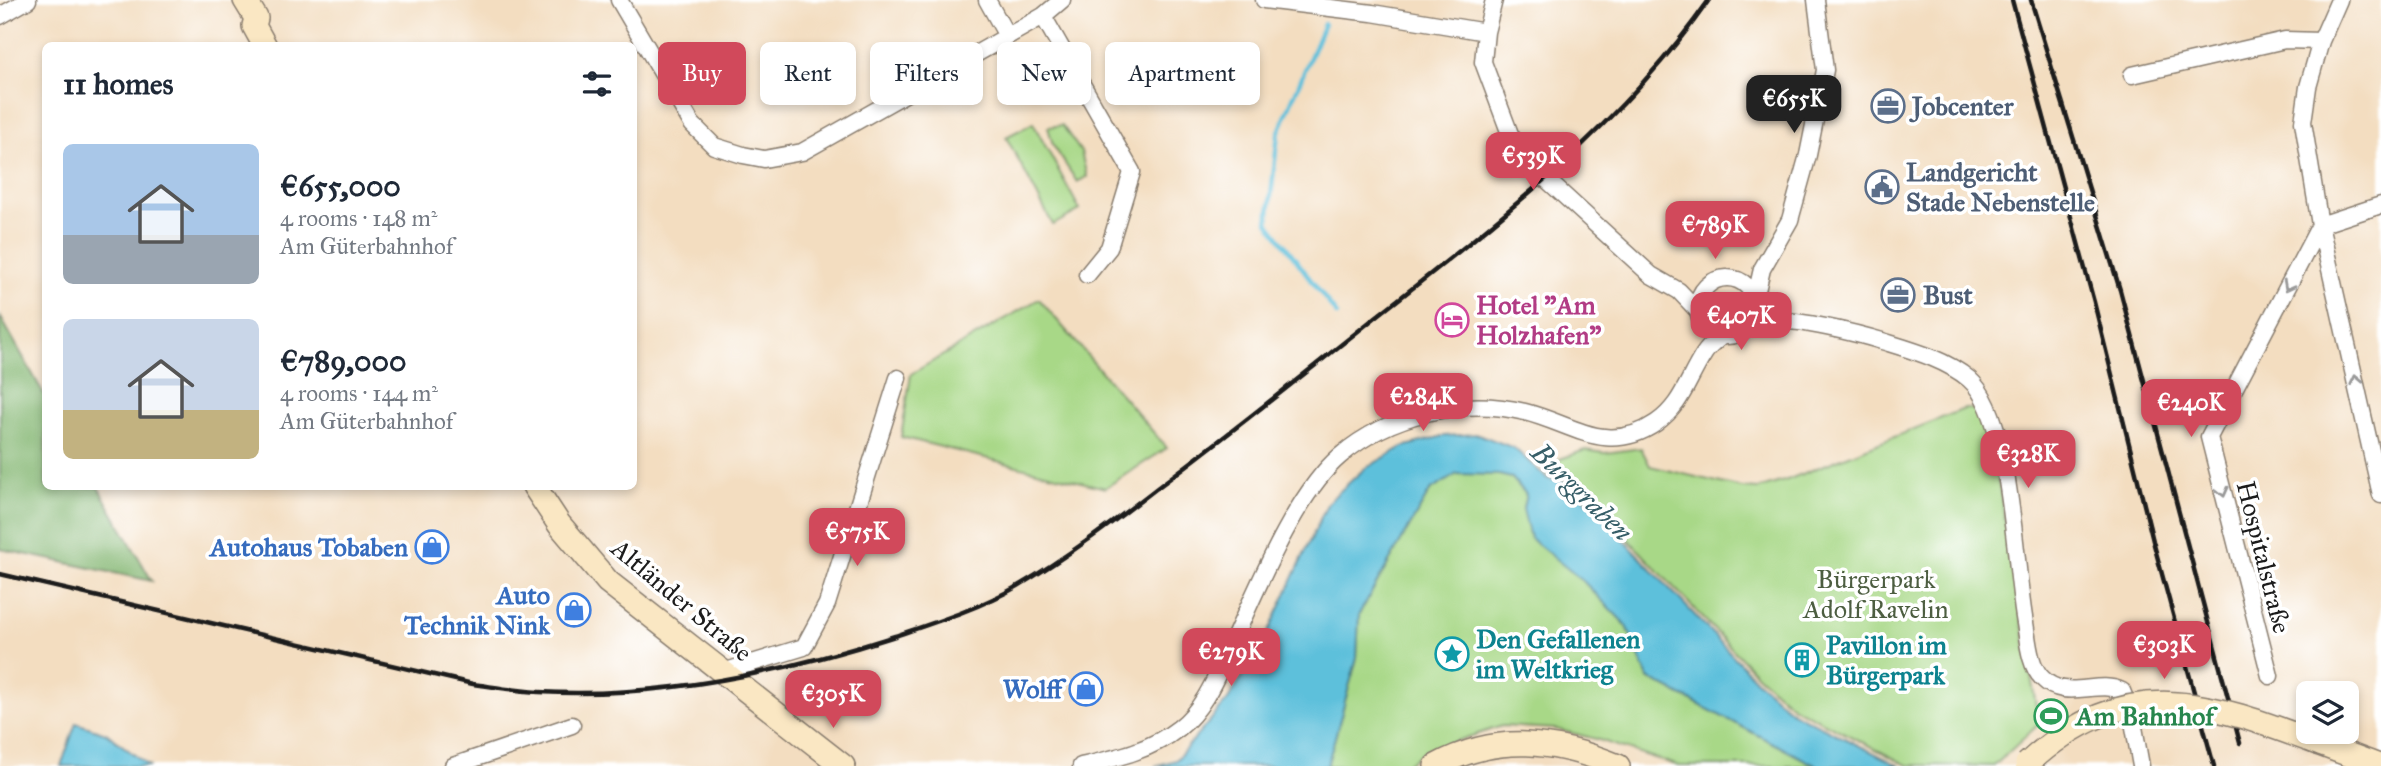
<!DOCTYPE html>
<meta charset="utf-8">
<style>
:root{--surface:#fff;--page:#f2f2f3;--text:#1f2937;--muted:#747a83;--accent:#d1495b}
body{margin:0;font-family:"IM FELL Great Primer",serif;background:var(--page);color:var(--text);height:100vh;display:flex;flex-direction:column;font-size:26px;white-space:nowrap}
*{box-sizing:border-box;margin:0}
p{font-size:23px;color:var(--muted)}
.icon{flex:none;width:38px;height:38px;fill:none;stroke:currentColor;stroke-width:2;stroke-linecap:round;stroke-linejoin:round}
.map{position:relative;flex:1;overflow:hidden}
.panel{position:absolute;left:42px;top:42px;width:595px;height:448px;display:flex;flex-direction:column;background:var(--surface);border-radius:10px;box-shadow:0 4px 10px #0003}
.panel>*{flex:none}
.guide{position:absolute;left:658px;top:42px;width:665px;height:63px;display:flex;gap:14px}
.tools{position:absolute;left:2296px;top:681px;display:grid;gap:14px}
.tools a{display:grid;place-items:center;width:63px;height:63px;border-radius:10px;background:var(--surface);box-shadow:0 4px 10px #0003;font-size:35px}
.price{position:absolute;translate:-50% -60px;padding:0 16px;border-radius:14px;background:var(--accent);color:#fff;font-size:23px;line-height:46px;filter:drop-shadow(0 2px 4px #0008)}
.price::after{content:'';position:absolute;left:50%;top:42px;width:21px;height:16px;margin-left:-10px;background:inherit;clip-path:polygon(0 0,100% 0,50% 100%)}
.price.on{background:#222;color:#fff}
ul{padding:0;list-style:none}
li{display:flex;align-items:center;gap:21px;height:175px;padding:0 21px}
li span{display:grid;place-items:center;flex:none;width:196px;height:140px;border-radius:10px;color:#555}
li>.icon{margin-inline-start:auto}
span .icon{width:84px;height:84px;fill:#fffc;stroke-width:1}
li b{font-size:30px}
h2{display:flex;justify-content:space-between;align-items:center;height:84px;padding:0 21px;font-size:30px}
.chip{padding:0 24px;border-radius:10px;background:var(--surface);box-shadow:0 4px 10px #0003;font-size:24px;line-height:63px}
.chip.on{background:var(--accent);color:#fff}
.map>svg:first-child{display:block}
.green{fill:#a8d887;stroke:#627a52;stroke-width:2}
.forest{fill:#86b874;stroke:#516a48;stroke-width:2}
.water{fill:#5dc0db;stroke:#3c6e7c;stroke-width:2}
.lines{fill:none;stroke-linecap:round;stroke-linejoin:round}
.stream{stroke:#5dc0db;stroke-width:4.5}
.street-casing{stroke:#887c6e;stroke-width:19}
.secondary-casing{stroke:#887c6e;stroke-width:26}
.street{stroke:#fff;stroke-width:16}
.secondary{stroke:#fae7c3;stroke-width:23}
.rail{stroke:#1c1c1c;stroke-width:4.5}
.secondary-bridge-casing{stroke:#887c6e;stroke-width:26;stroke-linecap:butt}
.secondary-bridge{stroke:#fae7c3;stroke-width:23}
.oneway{stroke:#999}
.labels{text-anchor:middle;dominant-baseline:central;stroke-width:7;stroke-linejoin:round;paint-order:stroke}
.service-label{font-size:26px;font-weight:bold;fill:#4e5e75;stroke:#fff;text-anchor:start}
.hotel-label{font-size:26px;font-weight:bold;fill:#b23c85;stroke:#fff;text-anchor:start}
.shop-label{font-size:26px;font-weight:bold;fill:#366cbe;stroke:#fff;text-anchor:end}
.street-label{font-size:26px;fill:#1c1c1c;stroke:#fff}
.park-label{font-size:26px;fill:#4d5e41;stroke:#fff}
.culture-label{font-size:26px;font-weight:bold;fill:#0d838f;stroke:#fff;text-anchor:start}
.leisure-label{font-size:26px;font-weight:bold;fill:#27864d;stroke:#fff;text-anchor:start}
.water-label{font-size:28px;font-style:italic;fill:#365e68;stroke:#fff}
</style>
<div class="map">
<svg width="2381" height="766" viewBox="0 0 2381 766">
<rect width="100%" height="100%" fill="#fff"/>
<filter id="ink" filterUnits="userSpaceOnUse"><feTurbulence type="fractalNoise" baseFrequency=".0143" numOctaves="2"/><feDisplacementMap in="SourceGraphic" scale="14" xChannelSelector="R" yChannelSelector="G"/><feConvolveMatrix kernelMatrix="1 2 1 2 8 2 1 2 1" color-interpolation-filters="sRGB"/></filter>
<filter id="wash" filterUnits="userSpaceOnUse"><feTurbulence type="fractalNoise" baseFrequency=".00686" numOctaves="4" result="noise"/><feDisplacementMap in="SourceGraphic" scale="28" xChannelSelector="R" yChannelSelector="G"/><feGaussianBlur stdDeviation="1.57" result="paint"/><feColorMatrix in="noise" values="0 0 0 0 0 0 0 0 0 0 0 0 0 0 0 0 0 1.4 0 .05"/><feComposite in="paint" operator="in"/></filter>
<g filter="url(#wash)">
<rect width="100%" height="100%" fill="#f3ddc0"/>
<path class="green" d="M 702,46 L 720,79 L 707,86 L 689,53 Z
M 1033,123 L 1080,210 L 1053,225 L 1006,137 Z
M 1062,125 L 1081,152 L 1087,177 L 1077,182 L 1053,145 L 1048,127 Z
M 1039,299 L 1167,448 L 1105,488 L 901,437 L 911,374 Z
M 1964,409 L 1980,409 L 1993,449 L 2039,724 L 1994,766 L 1907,765 L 1793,707 L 1758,676 L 1572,480 L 1547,474 L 1544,470 L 1560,459 L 1585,450 L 1605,453 L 1641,448 L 1650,466 L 1742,488 L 1758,489 L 1787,480 Z
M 1457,473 L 1499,475 L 1512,478 L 1526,494 L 1523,509 L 1584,582 L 1627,626 L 1648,678 L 1817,766 L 1679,766 L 1596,739 L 1555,729 L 1502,726 L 1423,752 L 1404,766 L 1327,766 L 1357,658 L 1359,614 L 1430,491 Z"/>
<path class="forest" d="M 0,316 L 45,396 L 46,486 L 98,487 L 152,581 L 0,549 Z"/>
<path class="water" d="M 1478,434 L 1514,448 L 1548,479 L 1570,483 L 1756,680 L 1792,712 L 1900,766 L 1817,766 L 1648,678 L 1627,626 L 1584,582 L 1530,538 L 1523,509 L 1526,494 L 1512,478 L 1499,475 L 1457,474 L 1430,491 L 1359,614 L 1357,658 L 1327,766 L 1155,766 L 1176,760 L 1228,700 L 1269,631 L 1328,502 L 1364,469 L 1403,447 L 1443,436 Z
M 76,723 L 106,733 L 149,766 L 61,766 Z"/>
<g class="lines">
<path class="stream" d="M 1324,24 L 1278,134 L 1268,222 L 1337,315"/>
</g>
</g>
<g filter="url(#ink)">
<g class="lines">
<defs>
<path id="street" d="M 619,0 L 692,124 L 714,146 L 743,155 L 764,159 L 802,152 L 1022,28 L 1043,16 L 1062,0
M 987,0 L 1007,36
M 1264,0 L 1372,13 L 1486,32
M 1494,0 L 1486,32 L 1483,62 L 1510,134 L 1517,146 L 1546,179 L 1651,275 L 1679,291 L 1699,312
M 2339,0 L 2321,41 L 2308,87 L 2303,122 L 2320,225 L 2381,495
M 0,16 L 28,0
M 1043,16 L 1132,172 L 1109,248 L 1087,275
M 2132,75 L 2285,40 L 2321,41
M 2320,225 L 2381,205
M1698 307a29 29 0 1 1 58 0a29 29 0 1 1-58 0Z
M 1755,299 L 1762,269 L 1790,220 L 1808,155 L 1825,70 L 1816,0
M 1747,328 C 1756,325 1764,322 1773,321 C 1795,318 1859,334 1882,341 C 1911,350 1945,359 1969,379 C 2012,415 2014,565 2025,623 C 2028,640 2029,665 2042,678 C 2065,702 2097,679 2122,691 L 2132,716 L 2141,766
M 723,672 L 804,647 L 827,604 L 898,378
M 2270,676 L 2209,437 L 2320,225
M 453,766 L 572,725
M 1081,766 C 1116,758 1150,751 1179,728 C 1204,709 1217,675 1230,648 C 1255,593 1295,494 1340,456 C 1389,414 1463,397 1525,412 C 1573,424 1607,456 1656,423 C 1682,405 1687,380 1704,354 C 1708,347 1716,341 1722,336"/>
<path id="secondary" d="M 245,0 L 256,18 L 254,26 L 265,46
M 534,486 L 559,524 L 608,582 L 843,766
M 2320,744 L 2379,766
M 1436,766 C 1497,733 1556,740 1618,766"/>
</defs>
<use href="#street" class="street-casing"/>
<use href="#secondary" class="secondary-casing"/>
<use href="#street" class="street"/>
<use href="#secondary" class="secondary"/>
<path class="rail" d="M 2012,0 L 2094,302 L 2153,541 L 2214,766
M 2031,0 L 2120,290 L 2240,743
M 0,574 L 473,684 C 495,687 517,691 539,692 C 659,699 781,673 895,636 C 936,622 980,608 1018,586 C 1067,557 1112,523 1157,488 C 1228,435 1297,380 1367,324 C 1489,228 1619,129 1709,0"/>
<defs>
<path id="secondary-bridge" d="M 2027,764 C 2127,672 2206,701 2320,744"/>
</defs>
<use href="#secondary-bridge" class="secondary-bridge-casing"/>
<use href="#secondary-bridge" class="secondary-bridge"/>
</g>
<defs><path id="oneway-chevron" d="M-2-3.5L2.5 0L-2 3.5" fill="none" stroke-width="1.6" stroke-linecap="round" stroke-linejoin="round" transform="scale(1.75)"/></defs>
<g class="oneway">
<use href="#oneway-chevron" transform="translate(2288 286) rotate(118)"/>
<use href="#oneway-chevron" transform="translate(2356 380) rotate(-102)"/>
<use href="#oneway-chevron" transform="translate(2223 492) rotate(76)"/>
</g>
</g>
<defs>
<symbol id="office-ring" viewBox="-11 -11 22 22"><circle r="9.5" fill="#fff" stroke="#5c6f8a" stroke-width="1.5"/><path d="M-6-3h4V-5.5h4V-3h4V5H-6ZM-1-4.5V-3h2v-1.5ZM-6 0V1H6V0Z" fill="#5c6f8a"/></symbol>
<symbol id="civic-ring" viewBox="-11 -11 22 22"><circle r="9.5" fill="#fff" stroke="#5c6f8a" stroke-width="1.5"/><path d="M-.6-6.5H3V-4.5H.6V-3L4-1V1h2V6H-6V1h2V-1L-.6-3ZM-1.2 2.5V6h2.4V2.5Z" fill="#5c6f8a"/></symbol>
<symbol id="hotel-ring" viewBox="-11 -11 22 22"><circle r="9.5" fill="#fff" stroke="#d1479c" stroke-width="1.5"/><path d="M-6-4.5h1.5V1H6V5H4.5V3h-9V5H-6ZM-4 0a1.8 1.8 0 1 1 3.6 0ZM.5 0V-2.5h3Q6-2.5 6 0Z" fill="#d1479c"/></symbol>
<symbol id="shop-ring" viewBox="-11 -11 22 22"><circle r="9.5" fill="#fff" stroke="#3f7fe0" stroke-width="1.5"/><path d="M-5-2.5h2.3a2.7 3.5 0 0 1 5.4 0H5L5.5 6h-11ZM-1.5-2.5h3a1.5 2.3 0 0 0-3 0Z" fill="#3f7fe0"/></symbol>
<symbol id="sight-ring" viewBox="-11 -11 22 22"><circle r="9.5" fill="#fff" stroke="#0f9aa8" stroke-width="1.5"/><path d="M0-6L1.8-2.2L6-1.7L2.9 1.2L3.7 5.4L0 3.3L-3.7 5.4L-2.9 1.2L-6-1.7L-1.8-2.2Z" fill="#0f9aa8"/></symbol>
<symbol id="building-ring" viewBox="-11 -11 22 22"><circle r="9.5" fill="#fff" stroke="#0f9aa8" stroke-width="1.5"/><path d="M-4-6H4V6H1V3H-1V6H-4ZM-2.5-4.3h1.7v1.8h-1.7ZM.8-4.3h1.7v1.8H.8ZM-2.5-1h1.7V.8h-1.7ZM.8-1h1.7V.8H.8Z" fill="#0f9aa8"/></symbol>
<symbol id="stadium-ring" viewBox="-11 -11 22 22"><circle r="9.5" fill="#fff" stroke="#2e9e5b" stroke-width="1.5"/><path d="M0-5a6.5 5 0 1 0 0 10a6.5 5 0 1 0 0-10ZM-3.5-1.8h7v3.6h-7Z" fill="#2e9e5b"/></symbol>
</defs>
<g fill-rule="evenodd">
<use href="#office-ring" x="1869" y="87" width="38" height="38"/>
<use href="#civic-ring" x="1863" y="168" width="38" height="38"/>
<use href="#office-ring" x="1879" y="276" width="38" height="38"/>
<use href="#hotel-ring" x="1433" y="301" width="38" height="38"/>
<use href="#shop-ring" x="413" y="528" width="38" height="38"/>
<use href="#shop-ring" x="555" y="591" width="38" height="38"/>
<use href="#sight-ring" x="1433" y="635" width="38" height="38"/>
<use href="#building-ring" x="1783" y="641" width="38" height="38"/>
<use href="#shop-ring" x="1067" y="670" width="38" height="38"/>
<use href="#stadium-ring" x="2032" y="697" width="38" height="38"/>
</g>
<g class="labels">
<g class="service-label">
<text x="1912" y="106">Jobcenter</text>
<text x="1906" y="172">Landgericht<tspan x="1906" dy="30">Stade Nebenstelle</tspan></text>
<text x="1923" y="295">Bust</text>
</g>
<g class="hotel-label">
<text x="1476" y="305">Hotel "Am<tspan x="1476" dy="30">Holzhafen"</tspan></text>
</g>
<g class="shop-label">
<text x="408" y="547">Autohaus Tobaben</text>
<text x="550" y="595">Auto<tspan x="550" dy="30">Technik Nink</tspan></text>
<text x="1062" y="689">Wolff</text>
</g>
<g class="street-label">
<text transform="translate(2264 557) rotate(76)">Hospitalstraße</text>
<text transform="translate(682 600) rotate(40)">Altländer Straße</text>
</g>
<g class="park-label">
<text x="1876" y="579">Bürgerpark<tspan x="1876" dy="30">Adolf Ravelin</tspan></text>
</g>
<g class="culture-label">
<text x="1476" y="639">Den Gefallenen<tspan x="1476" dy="30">im Weltkrieg</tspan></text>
<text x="1826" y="645">Pavillon im<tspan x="1826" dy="30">Bürgerpark</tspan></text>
</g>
<g class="leisure-label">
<text x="2076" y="716">Am Bahnhof</text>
</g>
<g class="water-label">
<text transform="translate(1582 492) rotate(44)">Burggraben</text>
</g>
</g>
</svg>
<div class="tools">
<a><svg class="icon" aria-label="layers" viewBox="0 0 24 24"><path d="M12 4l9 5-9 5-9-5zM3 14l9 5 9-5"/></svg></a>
</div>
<b class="price on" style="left:1794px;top:135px">€655K</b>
<b class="price" style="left:1533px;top:192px">€539K</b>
<b class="price" style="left:1715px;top:261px">€789K</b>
<b class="price" style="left:1741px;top:352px">€407K</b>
<b class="price" style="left:1423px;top:433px">€284K</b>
<b class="price" style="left:2191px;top:439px">€240K</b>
<b class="price" style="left:2028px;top:490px">€328K</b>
<b class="price" style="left:857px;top:568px">€575K</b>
<b class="price" style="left:2164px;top:681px">€303K</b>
<b class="price" style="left:1231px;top:688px">€279K</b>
<b class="price" style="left:833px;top:730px">€305K</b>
<div class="guide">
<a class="chip on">Buy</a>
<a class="chip">Rent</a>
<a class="chip">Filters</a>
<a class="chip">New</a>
<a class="chip">Apartment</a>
</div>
<section class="panel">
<h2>11 homes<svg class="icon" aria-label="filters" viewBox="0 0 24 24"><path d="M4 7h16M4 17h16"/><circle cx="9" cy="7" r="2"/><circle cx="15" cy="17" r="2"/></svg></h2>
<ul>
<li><span style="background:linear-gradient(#a9c7e8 65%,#9aa5b1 0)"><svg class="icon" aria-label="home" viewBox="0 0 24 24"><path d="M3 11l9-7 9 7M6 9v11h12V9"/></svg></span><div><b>€655,000</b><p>4 rooms · 148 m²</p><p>Am Güterbahnhof</p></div></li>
<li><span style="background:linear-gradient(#c9d6e8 65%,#c2b280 0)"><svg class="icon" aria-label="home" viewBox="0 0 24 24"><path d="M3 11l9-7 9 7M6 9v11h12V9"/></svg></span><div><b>€789,000</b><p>4 rooms · 144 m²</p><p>Am Güterbahnhof</p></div></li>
</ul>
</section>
</div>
